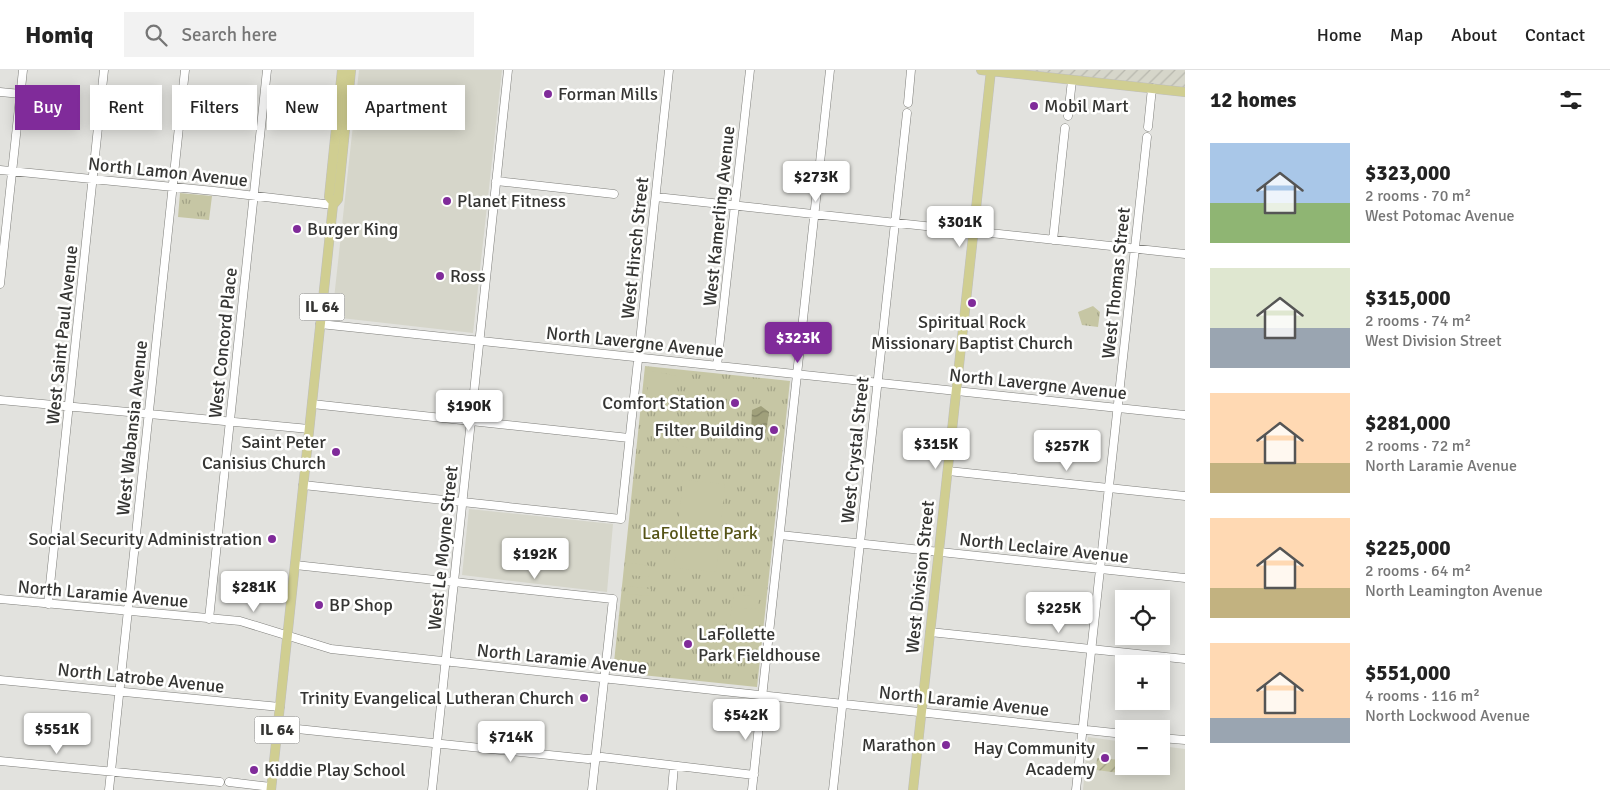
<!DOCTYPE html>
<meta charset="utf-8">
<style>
:root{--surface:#fff;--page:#f2f2f2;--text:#222;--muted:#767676;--line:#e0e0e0;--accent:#802b9a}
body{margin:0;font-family:Signika,sans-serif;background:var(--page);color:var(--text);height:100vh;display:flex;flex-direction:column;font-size:19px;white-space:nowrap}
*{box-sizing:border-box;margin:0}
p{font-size:16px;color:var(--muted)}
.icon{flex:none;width:28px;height:28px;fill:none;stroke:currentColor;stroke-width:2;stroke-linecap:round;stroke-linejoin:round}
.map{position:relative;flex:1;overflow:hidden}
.details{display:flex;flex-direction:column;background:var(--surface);width:425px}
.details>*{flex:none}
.top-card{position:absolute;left:15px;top:15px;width:475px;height:45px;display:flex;gap:10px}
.buttons{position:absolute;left:1115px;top:520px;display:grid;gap:10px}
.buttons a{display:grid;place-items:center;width:55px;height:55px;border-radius:0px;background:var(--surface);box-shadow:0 2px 12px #0003;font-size:25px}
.price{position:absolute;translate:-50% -42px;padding:0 11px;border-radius:5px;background:#fff;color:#222;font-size:16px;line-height:32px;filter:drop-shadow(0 1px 2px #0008)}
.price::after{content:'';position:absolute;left:50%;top:30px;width:15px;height:11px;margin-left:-8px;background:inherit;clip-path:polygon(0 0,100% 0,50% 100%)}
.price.active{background:var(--accent);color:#fff}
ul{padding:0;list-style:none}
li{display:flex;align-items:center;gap:15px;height:125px;padding:0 25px}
li span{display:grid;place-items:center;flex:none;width:140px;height:100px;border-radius:0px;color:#555}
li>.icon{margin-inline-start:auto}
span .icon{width:60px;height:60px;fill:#fffc;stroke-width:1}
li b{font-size:21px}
h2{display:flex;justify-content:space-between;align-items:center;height:60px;padding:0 25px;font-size:21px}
.chip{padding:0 18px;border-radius:0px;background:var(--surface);box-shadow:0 2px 12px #0003;font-size:18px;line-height:45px}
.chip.active{background:var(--accent);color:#fff}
header{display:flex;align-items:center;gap:30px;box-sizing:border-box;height:70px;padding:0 25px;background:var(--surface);border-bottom:1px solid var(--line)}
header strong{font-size:24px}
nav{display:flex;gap:28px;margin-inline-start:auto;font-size:18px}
.search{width:350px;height:45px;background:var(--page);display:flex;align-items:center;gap:12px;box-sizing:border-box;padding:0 18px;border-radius:0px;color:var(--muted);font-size:19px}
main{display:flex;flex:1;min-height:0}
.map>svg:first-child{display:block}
.built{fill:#d6d6ca}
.industrial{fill:url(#industrial-furrows)}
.park{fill:url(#park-tufts)}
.garden{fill:url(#garden-furrows)}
.pitch{fill:#c6c6a4}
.water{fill:url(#water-waves)}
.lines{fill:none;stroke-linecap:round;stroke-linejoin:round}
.minor-casing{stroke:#7e7e7a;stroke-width:9}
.major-casing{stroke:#bebebe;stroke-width:10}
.minor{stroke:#fff;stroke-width:8}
.major{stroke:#d0ce91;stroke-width:9}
.poi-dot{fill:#802b9a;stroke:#fffffe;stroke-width:2}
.labels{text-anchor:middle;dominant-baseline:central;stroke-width:5;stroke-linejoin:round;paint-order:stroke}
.shield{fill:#fffffe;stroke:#727270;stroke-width:1}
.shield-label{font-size:16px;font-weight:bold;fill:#353533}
.poi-label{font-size:18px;fill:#353533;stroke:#fffffe;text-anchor:start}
.street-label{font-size:18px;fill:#353533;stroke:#fffffe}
.park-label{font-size:18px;fill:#565417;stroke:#fffffe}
</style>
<header>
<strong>Homiq</strong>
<div class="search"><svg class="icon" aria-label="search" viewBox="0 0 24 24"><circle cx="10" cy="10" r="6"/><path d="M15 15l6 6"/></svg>Search here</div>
<nav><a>Home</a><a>Map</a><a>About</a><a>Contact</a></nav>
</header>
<main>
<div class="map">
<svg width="1185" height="720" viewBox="0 0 1185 720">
<defs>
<pattern id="industrial-furrows" width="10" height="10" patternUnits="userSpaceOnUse" patternTransform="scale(1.25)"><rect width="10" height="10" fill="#d6d6ca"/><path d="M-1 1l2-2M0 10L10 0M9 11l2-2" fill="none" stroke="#b8b8ae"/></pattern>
<pattern id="park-tufts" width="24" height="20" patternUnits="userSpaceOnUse" patternTransform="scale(1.25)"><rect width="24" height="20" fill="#c6c6a4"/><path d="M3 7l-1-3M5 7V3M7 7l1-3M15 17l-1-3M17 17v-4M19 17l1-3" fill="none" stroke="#a2a286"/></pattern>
<pattern id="garden-furrows" width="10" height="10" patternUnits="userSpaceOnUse" patternTransform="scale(1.25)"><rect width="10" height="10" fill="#c6c6a4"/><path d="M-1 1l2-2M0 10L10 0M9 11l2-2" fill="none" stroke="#a2a286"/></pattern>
<pattern id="water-waves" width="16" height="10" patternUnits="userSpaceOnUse" patternTransform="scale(1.25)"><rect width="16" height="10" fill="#a0a07b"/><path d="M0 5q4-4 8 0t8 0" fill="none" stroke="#838365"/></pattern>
</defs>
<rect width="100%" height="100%" fill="#e2e2de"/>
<path class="built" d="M 359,0 L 502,0 L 473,263 L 332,247 Z
M 469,439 L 613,454 L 607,522 L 462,505 Z
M 1088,667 L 1124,672 L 1124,696 L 1161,696 L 1161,676 L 1185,679 L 1185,720 L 1083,720 Z"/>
<path class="industrial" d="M 1021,0 L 1185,0 L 1185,18 Z"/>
<path class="park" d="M 180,123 L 212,126 L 209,150 L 178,147 Z
M 1093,236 L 1100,242 L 1098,257 L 1082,255 L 1078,242 Z
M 645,296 L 790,311 L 757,617 L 613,602 Z"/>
<path class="garden" d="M 1097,688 L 1121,690 L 1120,703 L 1096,700 Z"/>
<path class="pitch" d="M 652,301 L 676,306 L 678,316 L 670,329 L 661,332 L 651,330 L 647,324 L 649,304 Z
M 690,348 L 700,350 L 706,357 L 704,374 L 699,379 L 680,376 L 676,363 L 679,354 Z
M 683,410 L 725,414 L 716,502 L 674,498 Z
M 631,493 L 651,496 L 649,507 L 630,505 Z
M 628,516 L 651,519 L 650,526 L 627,524 Z
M 734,524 L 759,527 L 758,539 L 740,538 L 759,540 L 757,562 L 728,558 Z"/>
<path class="water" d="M 761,336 L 769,342 L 766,363 L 751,361 L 752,340 Z"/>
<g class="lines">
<defs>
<path id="minor" d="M 0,22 L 21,24
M 908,33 L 911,0
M 1068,46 L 1072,10
M 1148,57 L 1152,18
M 0,100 L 214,121 L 333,135
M 496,111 L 614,124
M 656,127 L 1185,184
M 1053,170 L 1065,58
M 0,214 L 23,0
M 320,254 L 1185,345
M 717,296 L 750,0
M 0,330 L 309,359
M 312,334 L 629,368
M 948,401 L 1185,426
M 303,415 L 621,449 L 669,0
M 780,465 L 1185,508
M 295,495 L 613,529 L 592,720
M 0,529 L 240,551 L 331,579 L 1124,664
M 48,534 L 104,0
M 209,549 L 267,0
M 930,562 L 1185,589
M 0,610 L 280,637
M 278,657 L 588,689 L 602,687 L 754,705
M 1161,668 L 1185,670
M 0,691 L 220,712
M 229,712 L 271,717
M 109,720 L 185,0
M 432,720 L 508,0
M 672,720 L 674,696
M 752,720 L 830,0
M 833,720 L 907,43
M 1076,720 L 1147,67"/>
<path id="major" d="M 981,0 L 1185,22
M 333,132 L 329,127 L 342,0
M 271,720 L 333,135 L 338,129 L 351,0
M 913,720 L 991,0"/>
</defs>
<use href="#minor" class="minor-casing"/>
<use href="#major" class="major-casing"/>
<use href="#minor" class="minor"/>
<use href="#major" class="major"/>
</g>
<g class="poi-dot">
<circle cx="548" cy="24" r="5"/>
<circle cx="1034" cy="36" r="5"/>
<circle cx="447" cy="131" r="5"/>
<circle cx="297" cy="159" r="5"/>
<circle cx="440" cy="206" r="5"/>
<circle cx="972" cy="233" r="5"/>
<circle cx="735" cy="333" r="5"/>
<circle cx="774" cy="360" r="5"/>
<circle cx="336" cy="382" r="5"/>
<circle cx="272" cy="469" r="5"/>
<circle cx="319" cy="535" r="5"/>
<circle cx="688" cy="574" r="5"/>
<circle cx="584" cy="628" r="5"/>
<circle cx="946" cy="675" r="5"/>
<circle cx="1105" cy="688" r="5"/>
<circle cx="254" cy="700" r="5"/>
</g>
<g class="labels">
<g class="shield">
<rect x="299.5" y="223.5" width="45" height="27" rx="4"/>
<rect x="254.5" y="646.5" width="45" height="27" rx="4"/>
</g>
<g class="shield-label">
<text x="322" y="237">IL 64</text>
<text x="277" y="660">IL 64</text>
</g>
<g class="poi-label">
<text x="558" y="24">Forman Mills</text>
<text x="1044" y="36">Mobil Mart</text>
<text x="457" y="131">Planet Fitness</text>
<text x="307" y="159">Burger King</text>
<text x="450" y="206">Ross</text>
<text x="972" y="252" text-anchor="middle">Spiritual Rock<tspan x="972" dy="21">Missionary Baptist Church</tspan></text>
<text x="725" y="333" text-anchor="end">Comfort Station</text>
<text x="764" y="360" text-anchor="end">Filter Building</text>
<text x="326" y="372" text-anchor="end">Saint Peter<tspan x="326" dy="21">Canisius Church</tspan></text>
<text x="262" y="469" text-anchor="end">Social Security Administration</text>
<text x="329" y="535">BP Shop</text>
<text x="698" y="564">LaFollette<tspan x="698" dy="21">Park Fieldhouse</tspan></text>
<text x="574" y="628" text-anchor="end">Trinity Evangelical Lutheran Church</text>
<text x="936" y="675" text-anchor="end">Marathon</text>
<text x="1095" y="678" text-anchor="end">Hay Community<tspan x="1095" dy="21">Academy</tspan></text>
<text x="264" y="700">Kiddie Play School</text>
</g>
<g class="street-label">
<text transform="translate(168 102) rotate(6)">North Lamon Avenue</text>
<text transform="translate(719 146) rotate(-84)">West Kamerling Avenue</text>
<text transform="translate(635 178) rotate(-84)">West Hirsch Street</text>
<text transform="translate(1116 213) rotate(-84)">West Thomas Street</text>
<text transform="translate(62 265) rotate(-84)">West Saint Paul Avenue</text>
<text transform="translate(635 272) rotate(6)">North Lavergne Avenue</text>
<text transform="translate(223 273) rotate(-84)">West Concord Place</text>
<text transform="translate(1038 314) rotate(6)">North Lavergne Avenue</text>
<text transform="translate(132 358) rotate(-84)">West Wabansia Avenue</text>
<text transform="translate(855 380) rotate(-84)">West Crystal Street</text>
<text transform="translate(443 478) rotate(-84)">West Le Moyne Street</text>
<text transform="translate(1044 478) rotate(6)">North Leclaire Avenue</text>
<text transform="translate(920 507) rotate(-84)">West Division Street</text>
<text transform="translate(103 524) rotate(5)">North Laramie Avenue</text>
<text transform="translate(562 589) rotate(6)">North Laramie Avenue</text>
<text transform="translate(141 608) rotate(6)">North Latrobe Avenue</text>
<text transform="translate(964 631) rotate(6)">North Laramie Avenue</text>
</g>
<g class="park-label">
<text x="700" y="463">LaFollette Park</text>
</g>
</g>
</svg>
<div class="buttons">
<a><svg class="icon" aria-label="locate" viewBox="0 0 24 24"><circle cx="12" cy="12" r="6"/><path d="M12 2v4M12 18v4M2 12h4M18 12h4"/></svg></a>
<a>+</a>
<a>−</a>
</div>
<b class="price" style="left:816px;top:133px">$273K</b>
<b class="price" style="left:960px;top:178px">$301K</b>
<b class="price active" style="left:798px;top:294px">$323K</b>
<b class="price" style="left:469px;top:362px">$190K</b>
<b class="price" style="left:936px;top:400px">$315K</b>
<b class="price" style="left:1067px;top:402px">$257K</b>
<b class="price" style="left:535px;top:510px">$192K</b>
<b class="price" style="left:254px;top:543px">$281K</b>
<b class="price" style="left:1059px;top:564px">$225K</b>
<b class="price" style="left:746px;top:671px">$542K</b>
<b class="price" style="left:57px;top:685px">$551K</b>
<b class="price" style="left:511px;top:693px">$714K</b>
<div class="top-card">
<a class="chip active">Buy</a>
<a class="chip">Rent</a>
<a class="chip">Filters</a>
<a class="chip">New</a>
<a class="chip">Apartment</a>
</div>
</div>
<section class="details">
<h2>12 homes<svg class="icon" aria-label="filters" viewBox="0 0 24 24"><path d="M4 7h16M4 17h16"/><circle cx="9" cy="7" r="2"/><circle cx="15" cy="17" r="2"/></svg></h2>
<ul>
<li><span style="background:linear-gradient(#a9c7e8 60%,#8fb573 0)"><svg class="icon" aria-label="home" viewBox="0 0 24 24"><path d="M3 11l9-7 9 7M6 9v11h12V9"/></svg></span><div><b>$323,000</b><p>2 rooms · 70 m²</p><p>West Potomac Avenue</p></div></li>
<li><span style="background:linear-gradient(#dfe7d0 60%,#9aa5b1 0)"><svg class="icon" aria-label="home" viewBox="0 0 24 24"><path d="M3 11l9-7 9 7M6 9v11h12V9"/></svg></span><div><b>$315,000</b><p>2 rooms · 74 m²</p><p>West Division Street</p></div></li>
<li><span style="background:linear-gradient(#ffd9b3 70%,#c2b280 0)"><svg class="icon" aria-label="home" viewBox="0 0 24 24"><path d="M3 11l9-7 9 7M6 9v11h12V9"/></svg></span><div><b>$281,000</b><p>2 rooms · 72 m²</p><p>North Laramie Avenue</p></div></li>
<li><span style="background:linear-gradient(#ffd9b3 70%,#c2b280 0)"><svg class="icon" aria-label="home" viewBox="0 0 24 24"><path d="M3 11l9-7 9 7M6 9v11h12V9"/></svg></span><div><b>$225,000</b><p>2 rooms · 64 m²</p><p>North Leamington Avenue</p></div></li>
<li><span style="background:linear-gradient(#ffd9b3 75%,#9aa5b1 0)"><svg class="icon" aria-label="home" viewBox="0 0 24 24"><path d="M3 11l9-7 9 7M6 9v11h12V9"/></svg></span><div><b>$551,000</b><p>4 rooms · 116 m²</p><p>North Lockwood Avenue</p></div></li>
</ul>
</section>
</main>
